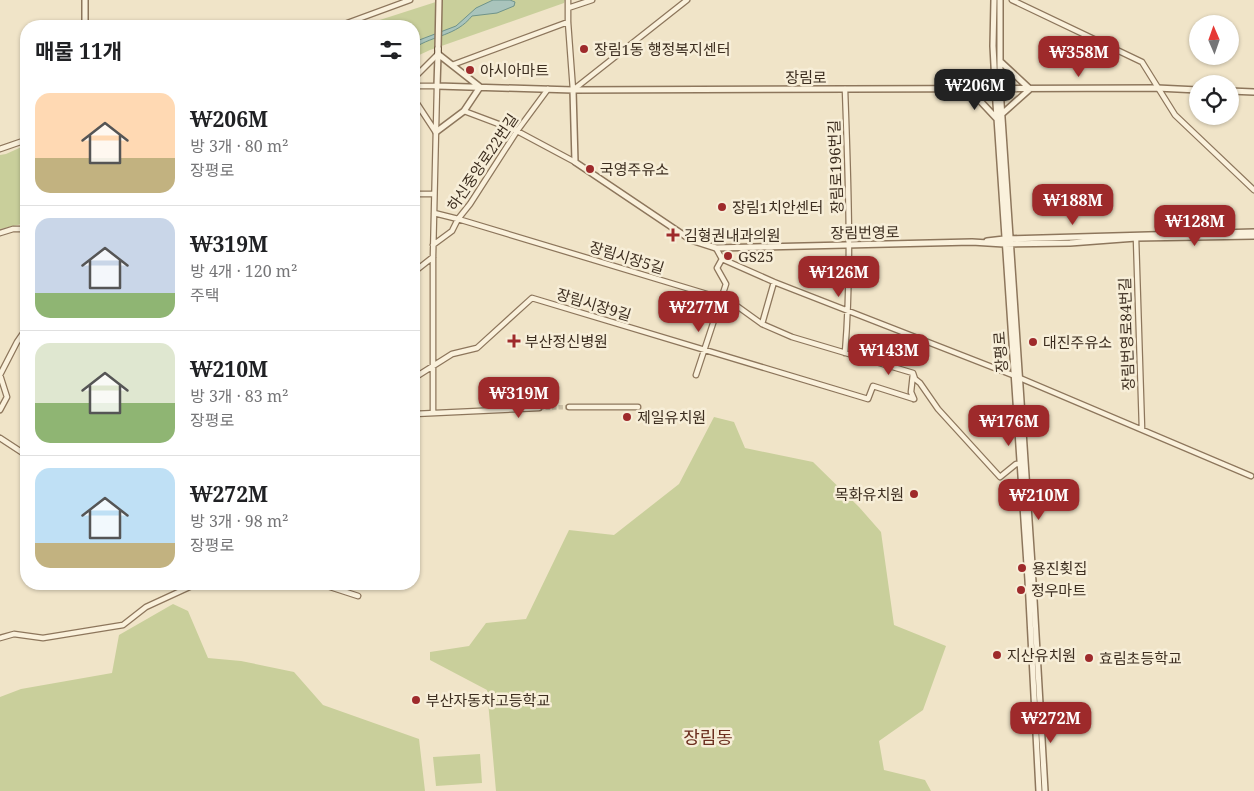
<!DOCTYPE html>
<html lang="ko">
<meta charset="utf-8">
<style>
:root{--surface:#fff;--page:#f2f2f2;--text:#202124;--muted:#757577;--line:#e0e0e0;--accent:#9e2a2b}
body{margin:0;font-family:"Noto Serif","Noto Sans KR",serif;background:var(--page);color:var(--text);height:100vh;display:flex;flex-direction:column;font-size:19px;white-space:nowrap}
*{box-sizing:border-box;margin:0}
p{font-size:16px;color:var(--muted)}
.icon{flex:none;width:28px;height:28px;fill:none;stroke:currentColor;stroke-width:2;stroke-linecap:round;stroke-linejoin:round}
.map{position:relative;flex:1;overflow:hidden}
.drawer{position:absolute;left:20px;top:20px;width:400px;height:570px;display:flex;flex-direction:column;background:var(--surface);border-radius:20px;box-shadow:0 1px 4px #0004}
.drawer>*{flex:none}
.needle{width:32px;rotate:358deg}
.fabs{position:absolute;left:1189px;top:15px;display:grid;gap:10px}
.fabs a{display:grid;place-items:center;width:50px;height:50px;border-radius:50%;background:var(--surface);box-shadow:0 1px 4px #0004;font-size:25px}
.price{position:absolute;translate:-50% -42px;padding:0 11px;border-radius:10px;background:var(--accent);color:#fff;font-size:16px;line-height:32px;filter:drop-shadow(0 1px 2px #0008)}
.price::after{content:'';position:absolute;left:50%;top:30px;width:15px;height:11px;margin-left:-8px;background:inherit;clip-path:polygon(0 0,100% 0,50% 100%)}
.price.selected{background:#222;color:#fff}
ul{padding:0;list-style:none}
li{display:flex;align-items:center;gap:15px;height:125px;padding:0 15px}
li+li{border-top:1px solid var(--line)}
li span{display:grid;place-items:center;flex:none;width:140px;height:100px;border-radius:15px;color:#555}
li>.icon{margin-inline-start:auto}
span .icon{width:60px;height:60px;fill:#fffc;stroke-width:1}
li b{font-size:21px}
h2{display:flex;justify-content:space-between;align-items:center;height:60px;padding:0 15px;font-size:21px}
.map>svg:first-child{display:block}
.green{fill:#c9cf9b}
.water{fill:#a9c4bc;stroke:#6f938a}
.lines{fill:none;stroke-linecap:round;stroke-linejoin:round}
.minor-tunnel{stroke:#ccc0a6;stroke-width:4.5;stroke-dasharray:4.5 2;stroke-linecap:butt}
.minor-casing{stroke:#8d765c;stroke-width:7}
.tertiary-casing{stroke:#8d765c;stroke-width:8}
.secondary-casing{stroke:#6f573f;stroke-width:8}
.minor{stroke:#faf1dc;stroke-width:4.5}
.tertiary{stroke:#faf1dc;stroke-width:5}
.secondary{stroke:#faf1dc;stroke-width:5.5}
.poi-dot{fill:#9e2a2b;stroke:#f7eed8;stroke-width:2}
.labels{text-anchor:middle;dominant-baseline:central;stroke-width:5;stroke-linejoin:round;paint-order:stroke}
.poi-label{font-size:15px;fill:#3d2e20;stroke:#f7eed8;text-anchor:start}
.street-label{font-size:15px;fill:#3d2e20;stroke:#f7eed8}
.quarter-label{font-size:18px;fill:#6b2e1e;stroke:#f7eed8}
</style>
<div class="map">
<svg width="1254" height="791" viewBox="0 0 1254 791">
<rect width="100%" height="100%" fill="#f0e4c8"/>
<path class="green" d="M 442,0 L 565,0 L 564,3 L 430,50 L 415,57 L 414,26 L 361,26 Z
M 26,145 L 26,223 L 0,229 L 0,155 L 6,154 Z
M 714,417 L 734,422 L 745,448 L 813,462 L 859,507 L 881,532 L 894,625 L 946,646 L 923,710 L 879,741 L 884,770 L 925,780 L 931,791 L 496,791 L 487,690 L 430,660 L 430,652 L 469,646 L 486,623 L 526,619 L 569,530 L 614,535 L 679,484 Z
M 173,604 L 188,611 L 208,658 L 241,661 L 294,672 L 323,705 L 419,739 L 425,791 L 0,791 L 0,697 L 21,689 L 112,673 L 119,635 Z
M 480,754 L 482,783 L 436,786 L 433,757 Z"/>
<path class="water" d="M 493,0 L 510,0 L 515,2 L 514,6 L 497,13 L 472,16 C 456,36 434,35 414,48 L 414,42 L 456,26 L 476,8 Z"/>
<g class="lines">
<path class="minor-tunnel" d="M 539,408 L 569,407"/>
<defs>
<path id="minor" d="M 568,0 L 568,8 L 592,0
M 1012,0 L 1142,62 L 1175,115 L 1254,190
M 568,8 L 568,22 L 573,90
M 339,26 L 410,0
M 452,65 L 568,22
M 414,78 L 438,54
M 414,86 L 437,86 L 433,257 L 433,413
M 573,90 L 687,0
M 414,99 L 435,131
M 464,111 L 517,131 L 575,162
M 0,149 L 26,140
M 414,194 L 434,194
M 434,213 L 458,219 L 730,301 L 762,324 L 792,337 L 913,373 L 915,379 L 920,383 L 938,409 L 1000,477 L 1016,464 L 1021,464
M 0,233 L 13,229 L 26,229
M 1136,238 L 1142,429
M 433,245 L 452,231 L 458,219 L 470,204 L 517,131 L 548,89
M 716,248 L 722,259 L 774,282 L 1015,376 L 1251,476
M 414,272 L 433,257
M 762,324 L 774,282
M 845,353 C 852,265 848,177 845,89
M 913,374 L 911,392 L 914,399
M 696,375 L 726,284 L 717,268 L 722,259
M 414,378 L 452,354 L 477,348 L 532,298 L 868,399 L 873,386 L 914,399
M 569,407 L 638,407
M 0,410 L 7,397 L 0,375 L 17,342 L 26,329
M 414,414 L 539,408
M 0,438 L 26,455
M 321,584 L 358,596
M 0,638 L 14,634 L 43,638 L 123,625 L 146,607 L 196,584"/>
<path id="tertiary" d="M 994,0 L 993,46 L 996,103 L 1028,580 L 1039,791
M 1000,0 L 1000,88 L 1032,565 L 1045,791
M 85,26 L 85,0
M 438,49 L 439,0
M 438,54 L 437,86 L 573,90 L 1157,88 L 1198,90
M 1001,62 L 1030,89 L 1002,114
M 969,89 L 997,119
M 573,90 L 575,162 L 691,240 L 716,248 L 972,242 L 1004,244 L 1070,243 L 1136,238 L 1254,236
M 1230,91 L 1254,92
M 436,132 L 464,111 L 480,87 L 438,54
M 987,241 L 1004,239 L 1254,232"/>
<path id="secondary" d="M 438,54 L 438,49"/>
</defs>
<use href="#minor" class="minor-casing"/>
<use href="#tertiary" class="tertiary-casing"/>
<use href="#secondary" class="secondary-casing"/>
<use href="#minor" class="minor"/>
<use href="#tertiary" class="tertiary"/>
<use href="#secondary" class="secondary"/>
</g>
<g class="poi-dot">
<circle cx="584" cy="49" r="5"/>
<circle cx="470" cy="70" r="5"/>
<circle cx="590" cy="169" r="5"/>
<circle cx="722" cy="207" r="5"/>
<path d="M670.5 227.5h5v5h5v5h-5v5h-5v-5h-5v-5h5z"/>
<circle cx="728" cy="256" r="5"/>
<path d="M511.5 333.5h5v5h5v5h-5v5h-5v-5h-5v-5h5z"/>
<circle cx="1033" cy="342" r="5"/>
<circle cx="627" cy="417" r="5"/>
<circle cx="914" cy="494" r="5"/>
<circle cx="1022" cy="568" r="5"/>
<circle cx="1021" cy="590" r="5"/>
<circle cx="997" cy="655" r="5"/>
<circle cx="1089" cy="658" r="5"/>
<circle cx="416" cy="700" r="5"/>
</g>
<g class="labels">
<g class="poi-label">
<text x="594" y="49">장림1동 행정복지센터</text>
<text x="480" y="70">아시아마트</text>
<text x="600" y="169">국영주유소</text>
<text x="732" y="207">장림1치안센터</text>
<text x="684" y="235">김형권내과의원</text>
<text x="738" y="256">GS25</text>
<text x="525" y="341">부산정신병원</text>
<text x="1043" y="342">대진주유소</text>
<text x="637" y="417">제일유치원</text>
<text x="904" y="494" text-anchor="end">목화유치원</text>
<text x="1032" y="568">용진횟집</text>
<text x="1031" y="590">정우마트</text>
<text x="1007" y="655">지산유치원</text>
<text x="1099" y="658">효림초등학교</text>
<text x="426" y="700">부산자동차고등학교</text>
</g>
<g class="street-label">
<text x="806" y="77">장림로</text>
<text transform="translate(482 162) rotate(-56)">하신중앙로22번길</text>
<text transform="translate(835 167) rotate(-92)">장림로196번길</text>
<text transform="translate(865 232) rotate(-1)">장림번영로</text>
<text transform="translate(627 257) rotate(17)">장림시장5길</text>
<text transform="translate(594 304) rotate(17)">장림시장9길</text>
<text transform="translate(1126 334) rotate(-92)">장림번영로84번길</text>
<text transform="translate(1000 352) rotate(-94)">장평로</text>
</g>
<g class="quarter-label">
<text x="708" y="737">장림동</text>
</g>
</g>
</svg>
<div class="fabs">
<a><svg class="needle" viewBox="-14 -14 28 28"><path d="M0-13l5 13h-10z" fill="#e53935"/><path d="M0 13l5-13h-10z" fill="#757577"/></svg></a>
<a><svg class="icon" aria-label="locate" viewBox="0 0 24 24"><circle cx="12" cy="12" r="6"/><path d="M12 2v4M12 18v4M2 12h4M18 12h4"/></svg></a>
</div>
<b class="price" style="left:1079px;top:78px">₩358M</b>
<b class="price selected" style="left:975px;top:111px">₩206M</b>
<b class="price" style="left:1073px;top:226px">₩188M</b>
<b class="price" style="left:1195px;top:247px">₩128M</b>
<b class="price" style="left:839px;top:298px">₩126M</b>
<b class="price" style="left:699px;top:333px">₩277M</b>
<b class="price" style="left:889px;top:376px">₩143M</b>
<b class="price" style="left:519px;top:419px">₩319M</b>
<b class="price" style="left:1009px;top:447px">₩176M</b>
<b class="price" style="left:1039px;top:521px">₩210M</b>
<b class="price" style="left:1051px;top:744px">₩272M</b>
<section class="drawer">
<h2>매물 11개<svg class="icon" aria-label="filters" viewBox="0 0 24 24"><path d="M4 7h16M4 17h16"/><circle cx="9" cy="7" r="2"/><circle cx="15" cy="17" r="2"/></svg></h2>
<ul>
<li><span style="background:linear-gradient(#ffd9b3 65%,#c2b280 0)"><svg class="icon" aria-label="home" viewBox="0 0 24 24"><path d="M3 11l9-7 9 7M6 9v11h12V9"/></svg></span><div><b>₩206M</b><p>방 3개 · 80 m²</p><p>장평로</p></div></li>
<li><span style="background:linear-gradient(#c9d6e8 75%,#8fb573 0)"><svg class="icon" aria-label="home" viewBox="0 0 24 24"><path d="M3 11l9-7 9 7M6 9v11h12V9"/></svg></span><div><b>₩319M</b><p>방 4개 · 120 m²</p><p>주택</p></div></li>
<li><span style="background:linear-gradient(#dfe7d0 60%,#8fb573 0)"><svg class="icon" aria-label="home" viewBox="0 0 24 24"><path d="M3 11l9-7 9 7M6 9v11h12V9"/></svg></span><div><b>₩210M</b><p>방 3개 · 83 m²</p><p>장평로</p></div></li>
<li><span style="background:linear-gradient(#bfe0f5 75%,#c2b280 0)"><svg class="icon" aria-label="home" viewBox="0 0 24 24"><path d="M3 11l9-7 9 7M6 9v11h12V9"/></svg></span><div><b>₩272M</b><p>방 3개 · 98 m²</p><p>장평로</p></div></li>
</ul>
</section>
</div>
